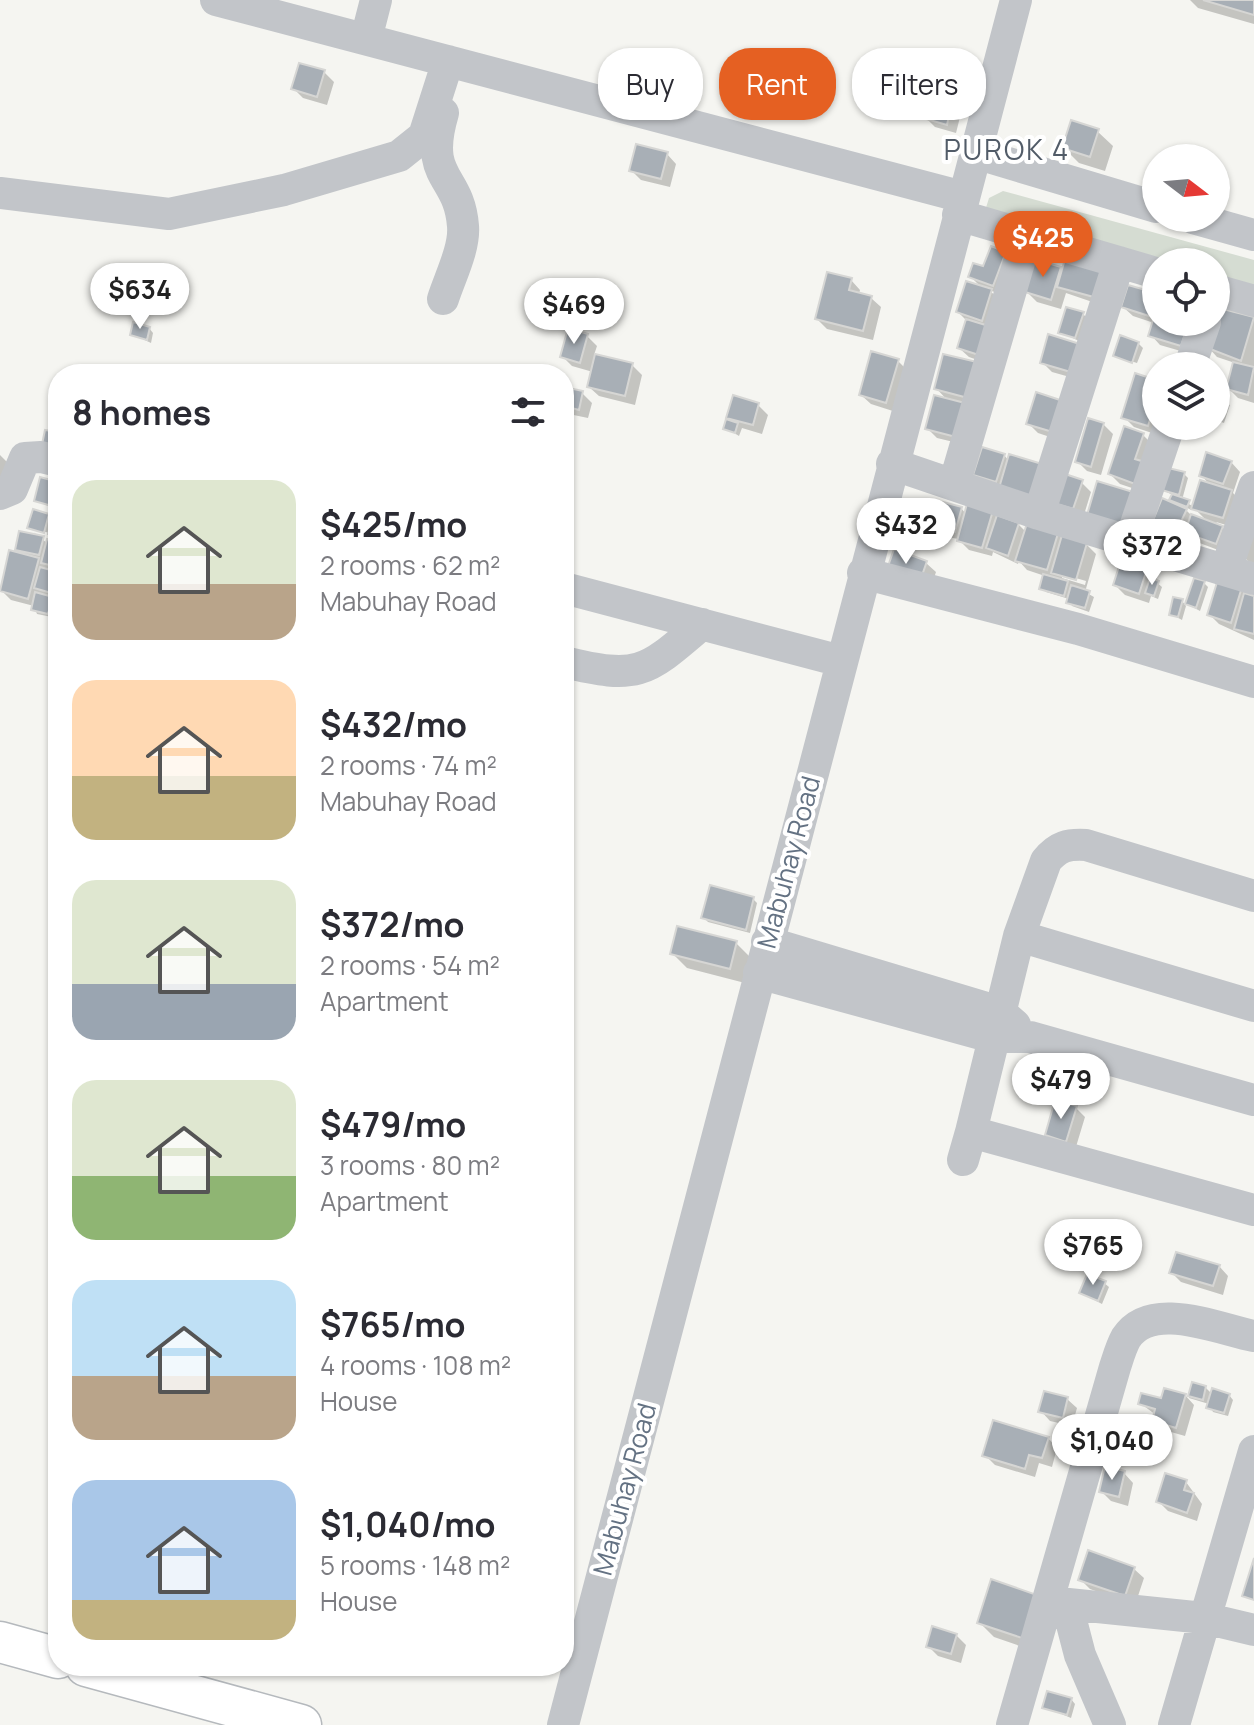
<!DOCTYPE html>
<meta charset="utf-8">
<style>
:root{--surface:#fff;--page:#f2f2f3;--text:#2b2b33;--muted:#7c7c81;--accent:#e56022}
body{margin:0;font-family:Manrope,sans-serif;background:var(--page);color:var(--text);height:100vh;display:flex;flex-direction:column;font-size:30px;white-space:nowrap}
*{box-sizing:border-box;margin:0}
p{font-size:26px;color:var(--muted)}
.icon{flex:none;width:44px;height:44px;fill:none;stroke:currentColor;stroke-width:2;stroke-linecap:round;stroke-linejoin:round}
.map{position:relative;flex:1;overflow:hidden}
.details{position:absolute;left:48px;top:364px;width:526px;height:1312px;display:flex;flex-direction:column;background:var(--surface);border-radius:32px;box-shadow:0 2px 6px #0004}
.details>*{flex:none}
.banner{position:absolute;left:598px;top:48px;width:536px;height:72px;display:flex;gap:16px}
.needle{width:52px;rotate:106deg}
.tools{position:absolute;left:1142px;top:144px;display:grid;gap:16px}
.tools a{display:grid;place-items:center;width:88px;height:88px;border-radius:50%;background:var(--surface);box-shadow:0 2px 6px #0004;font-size:40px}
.price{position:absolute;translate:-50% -68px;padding:0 18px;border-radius:28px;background:#fff;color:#222;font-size:26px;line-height:52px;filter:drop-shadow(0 2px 4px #0008)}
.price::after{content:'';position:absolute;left:50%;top:48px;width:24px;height:18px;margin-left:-12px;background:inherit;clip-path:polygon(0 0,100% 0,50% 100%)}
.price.active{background:var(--accent);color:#fff}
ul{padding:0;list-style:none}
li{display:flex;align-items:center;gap:24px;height:200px;padding:0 24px}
li span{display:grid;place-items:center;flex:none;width:224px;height:160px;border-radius:24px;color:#555}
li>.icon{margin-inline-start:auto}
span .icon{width:96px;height:96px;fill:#fffc;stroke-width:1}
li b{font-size:34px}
h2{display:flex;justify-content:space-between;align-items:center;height:96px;padding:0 24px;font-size:34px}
.chip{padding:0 28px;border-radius:32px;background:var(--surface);box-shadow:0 2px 6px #0004;font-size:28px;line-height:72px}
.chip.active{background:var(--accent);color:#fff}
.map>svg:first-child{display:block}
.green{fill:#d5dcd2}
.shadow{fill:#0003;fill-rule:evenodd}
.building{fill:#a8afb6;stroke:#d6d6d4;stroke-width:2}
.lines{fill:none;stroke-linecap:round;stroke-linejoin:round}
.major-casing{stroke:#b5b9bd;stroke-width:43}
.minor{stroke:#c2c5c9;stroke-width:32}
.major{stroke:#fff;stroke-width:40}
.labels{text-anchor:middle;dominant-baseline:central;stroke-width:8;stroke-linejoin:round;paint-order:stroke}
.street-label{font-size:26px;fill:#647283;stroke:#fff}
.neighbourhood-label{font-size:28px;letter-spacing:2px;fill:#525c68;stroke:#fff}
</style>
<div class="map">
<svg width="1254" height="1725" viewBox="0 0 1254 1725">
<rect width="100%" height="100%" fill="#f5f5f1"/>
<path class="green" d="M 1003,191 L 1254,260 L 1254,291 L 1216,281 L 1216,262 L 1156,262 L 985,211 L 989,198 Z"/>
<path class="shadow" d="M 1190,0 L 1254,0 L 1254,24 L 1198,8 Z
M 324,72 L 334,82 L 327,105 L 303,98 L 294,89 Z
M 953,95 L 963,105 L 956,133 L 935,127 L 925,117 Z
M 1097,131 L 1113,146 L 1105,171 L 1079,163 L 1064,148 Z
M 667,154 L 676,164 L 670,187 L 641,180 L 631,170 Z
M 1005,254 L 1003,295 L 989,290 L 1001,301 L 992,365 L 969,357 L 959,348 L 967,321 L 958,312 L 982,288 L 970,276 Z
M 1060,269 L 1063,272 L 1110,308 L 1066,293 L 1061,309 L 1037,302 L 1027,292 Z
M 851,280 L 860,290 L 859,294 L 871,298 L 881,307 L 873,340 L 827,329 L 817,319 Z
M 1155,295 L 1156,322 L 1191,354 L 1160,345 L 1151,335 L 1154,323 L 1133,316 L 1123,307 Z
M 1231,310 L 1254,319 L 1254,403 L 1238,398 L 1228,388 L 1235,363 L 1217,357 L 1208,347 Z
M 1083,314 L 1087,318 L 1079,341 L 1060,332 Z
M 149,328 L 153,333 L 151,343 L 132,334 Z
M 587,336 L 597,346 L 594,355 L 632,365 L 642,375 L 635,405 L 599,396 L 589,387 L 593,372 L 572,366 L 562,356 Z
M 1049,337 L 1084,381 L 1052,372 L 1042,362 Z
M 1138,343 L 1143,348 L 1137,363 L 1115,356 Z
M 898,361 L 908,371 L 896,412 L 871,404 L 861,395 Z
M 976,364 L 966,445 L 937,438 L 927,428 L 948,401 L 936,388 Z
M 1156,382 L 1156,426 L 1158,435 L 1134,427 L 1124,417 Z
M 564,389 L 582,393 L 592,403 L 588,418 L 564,413 Z
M 1037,395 L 1065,442 L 1038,433 L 1028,423 Z
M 1216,397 L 1230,405 L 1224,423 L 1216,420 Z
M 758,405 L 768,415 L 762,434 L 742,428 L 739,436 L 726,428 L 735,424 L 729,417 Z
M 1103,424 L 1113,434 L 1101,475 L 1087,471 L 1077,461 Z
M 564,429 L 568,433 L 564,447 Z
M 1143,435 L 1153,445 L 1153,495 L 1120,484 L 1110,474 Z
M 0,455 L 11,466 L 0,489 Z
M 1004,455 L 1009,461 L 1041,506 L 976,474 Z
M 1231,462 L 1240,472 L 1233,493 L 1241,501 L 1233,527 L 1216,522 L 1232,537 L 1226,553 L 1197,542 L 1189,534 L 1187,539 L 1165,529 L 1155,519 L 1179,507 L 1172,500 L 1173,495 L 1160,489 L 1184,474 L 1188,478 L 1182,500 L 1194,507 L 1211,486 L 1201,475 ZM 1182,506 L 1192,510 L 1193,507 L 1208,522 L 1192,516 Z
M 1081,482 L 1091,492 L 1083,518 L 1061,511 Z
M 58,484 L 56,509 L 36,501 L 57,484 Z
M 970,502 L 1018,524 L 1026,532 L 1029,523 L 1086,544 L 1096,554 L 1085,592 L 1094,597 L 1089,612 L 1072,606 L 1069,599 L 1046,592 L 1041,588 L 1045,576 L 1027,570 L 1019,561 L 1018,564 L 993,552 L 992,556 L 969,550 L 958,539 L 948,537 L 938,527 L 961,508 L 966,514 ZM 1062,574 L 1086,581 L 1085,585 L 1062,578 Z
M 48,515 L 54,521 L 58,517 L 58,542 L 54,534 L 29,528 Z
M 1254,531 L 1254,567 L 1245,558 Z
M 34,532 L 48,544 L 58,544 L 58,601 L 52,617 L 37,614 L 34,606 L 11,600 L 1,590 L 24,556 L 17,549 L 39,537 Z
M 1123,560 L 1147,568 L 1157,578 L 1156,582 L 1162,587 L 1158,599 L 1151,596 L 1149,603 L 1125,595 L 1115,585 Z
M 926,563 L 936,572 L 929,593 L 898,582 Z
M 1204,583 L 1208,587 L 1200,611 L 1187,604 Z
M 1241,588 L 1254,598 L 1254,640 L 1219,624 L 1209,614 Z
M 1182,601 L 1186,606 L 1182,620 L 1171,614 Z
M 753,899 L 757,903 L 750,933 L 708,922 L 704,918 Z
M 736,943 L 751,958 L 745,983 L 687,968 L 672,953 Z
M 1076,1108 L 1085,1117 L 1075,1150 L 1057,1144 L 1047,1135 Z
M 1219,1266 L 1228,1276 L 1223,1295 L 1181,1282 L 1171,1272 Z
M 1104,1283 L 1109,1287 L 1102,1304 L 1081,1293 Z
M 1193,1384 L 1205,1387 L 1212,1394 L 1229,1395 L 1233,1400 L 1228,1416 L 1213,1412 L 1209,1404 L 1189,1398 Z
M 1185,1395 L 1194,1405 L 1185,1436 L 1164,1430 L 1154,1420 L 1156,1415 L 1140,1403 Z
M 1067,1399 L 1077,1408 L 1072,1426 L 1050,1421 L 1041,1411 Z
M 1048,1438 L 1057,1448 L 1052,1467 L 1039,1463 L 1035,1477 L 995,1465 L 985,1455 Z
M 1124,1473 L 1133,1483 L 1128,1506 L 1111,1501 L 1101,1491 Z
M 1186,1482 L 1202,1504 L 1197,1521 L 1168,1511 L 1158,1501 Z
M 1134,1569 L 1144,1578 L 1135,1605 L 1090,1589 L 1080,1579 Z
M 993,1582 L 1037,1652 L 994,1637 L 979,1622 Z
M 956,1635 L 966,1645 L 961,1663 L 938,1656 L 928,1646 Z
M 1071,1699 L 1075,1704 L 1071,1718 L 1045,1707 Z"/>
<path class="building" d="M 1203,0 L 1254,0 L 1254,15 Z
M 299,63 L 325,70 L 317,97 L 291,89 Z
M 930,86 L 954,93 L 947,125 L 923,118 Z
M 1071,120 L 1099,129 L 1090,157 L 1062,148 Z
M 636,144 L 668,152 L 661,179 L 629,171 Z
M 991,246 L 1006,252 L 993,286 L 968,277 L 973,263 L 983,266 Z
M 1034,259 L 1061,267 L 1051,300 L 1025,292 Z
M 1065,259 L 1108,271 L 1101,299 L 1057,287 Z
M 827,272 L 852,278 L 849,290 L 872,296 L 863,331 L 815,319 Z
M 966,281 L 992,289 L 982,321 L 956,312 Z
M 1128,285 L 1156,293 L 1149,316 L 1121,307 Z
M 1066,307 L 1084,312 L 1075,338 L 1058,333 Z
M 1219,308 L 1254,317 L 1241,361 L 1205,347 Z
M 1156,310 L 1156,322 L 1189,322 L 1181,346 L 1148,336 Z
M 966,319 L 992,327 L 982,356 L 957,348 Z
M 133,322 L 150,327 L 147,340 L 130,335 Z
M 568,328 L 588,334 L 580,363 L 560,357 Z
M 1048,334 L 1083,345 L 1074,373 L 1040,363 Z
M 1120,335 L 1139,342 L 1132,363 L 1113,356 Z
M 871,351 L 899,359 L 886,403 L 859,395 Z
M 595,354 L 633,363 L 625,396 L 587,387 Z
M 943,354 L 977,362 L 968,398 L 934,389 Z
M 1233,362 L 1254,367 L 1248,395 L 1226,389 Z
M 1135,373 L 1156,380 L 1156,400 L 1148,426 L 1121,418 Z
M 564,387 L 583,391 L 579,410 L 564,406 Z
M 1036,392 L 1066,402 L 1056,433 L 1026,424 Z
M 733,395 L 759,403 L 753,425 L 726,418 Z
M 934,395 L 965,403 L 956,437 L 925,429 Z
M 1216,395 L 1227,399 L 1220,420 L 1216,418 Z
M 1088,418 L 1104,423 L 1091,467 L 1075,462 Z
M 726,419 L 738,423 L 735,433 L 723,429 Z
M 1124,426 L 1144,433 L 1135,459 L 1151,464 L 1143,487 L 1108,474 Z
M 45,430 L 58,432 L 58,453 L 41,449 Z
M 982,447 L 1005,454 L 996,482 L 973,475 Z
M 1206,452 L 1232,461 L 1223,484 L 1199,476 Z
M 1009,454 L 1042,464 L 1031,498 L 999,488 Z
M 1164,467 L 1185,472 L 1179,495 L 1158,489 Z
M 1059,472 L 1083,480 L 1073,509 L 1049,502 Z
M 40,477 L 58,482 L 52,506 L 34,501 Z
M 1200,480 L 1232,490 L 1223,518 L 1191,509 Z
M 1097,481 L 1133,492 L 1123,526 L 1087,515 Z
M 1172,494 L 1190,500 L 1187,507 L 1169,500 Z
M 1162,498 L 1187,509 L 1177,530 L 1153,520 Z
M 968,500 L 994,507 L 982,548 L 957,541 Z
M 943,502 L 962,507 L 955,532 L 936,527 Z
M 33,509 L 49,514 L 44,533 L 27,528 Z
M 54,513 L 58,515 L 58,537 L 48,534 Z
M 1191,514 L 1223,526 L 1216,544 L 1185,533 Z
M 997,515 L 1019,523 L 1008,556 L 986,548 Z
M 1028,520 L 1059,530 L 1047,570 L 1015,561 Z
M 19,531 L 44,536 L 39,555 L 15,550 Z
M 1062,535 L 1087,543 L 1076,580 L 1051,573 Z
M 47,539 L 58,542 L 58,567 L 41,563 Z
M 894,549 L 927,561 L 919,584 L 886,572 Z
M 9,550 L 39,558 L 28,599 L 0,591 Z
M 1122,557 L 1148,566 L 1139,594 L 1113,585 Z
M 40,567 L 58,572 L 58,595 L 34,588 Z
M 1043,574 L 1068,581 L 1064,596 L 1039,589 Z
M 1150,578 L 1159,581 L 1154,596 L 1145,593 Z
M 1194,578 L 1205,581 L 1196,608 L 1185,604 Z
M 1218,579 L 1242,587 L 1231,623 L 1207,615 Z
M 1071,585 L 1090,591 L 1085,608 L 1066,603 Z
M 35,592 L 53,597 L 48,614 L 31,610 Z
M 1244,593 L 1254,596 L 1254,634 L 1234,629 Z
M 1173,597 L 1183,599 L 1178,617 L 1169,615 Z
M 710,885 L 754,897 L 746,930 L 701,918 Z
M 677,926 L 737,941 L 730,969 L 670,954 Z
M 1055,1100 L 1077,1106 L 1066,1142 L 1045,1135 Z
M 1176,1252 L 1220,1265 L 1213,1286 L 1169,1273 Z
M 1087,1274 L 1106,1281 L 1098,1301 L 1079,1293 Z
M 1192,1382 L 1206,1386 L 1203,1400 L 1188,1396 Z
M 1164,1388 L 1186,1394 L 1176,1428 L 1152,1421 L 1155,1409 L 1138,1404 L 1141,1393 L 1161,1398 Z
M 1212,1388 L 1230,1394 L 1224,1413 L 1206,1408 Z
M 1044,1391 L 1068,1397 L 1063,1418 L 1038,1412 Z
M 993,1420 L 1049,1437 L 1042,1458 L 1029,1455 L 1025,1469 L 982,1456 Z
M 1105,1466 L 1125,1471 L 1119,1497 L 1099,1492 Z
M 1165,1473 L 1187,1480 L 1184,1490 L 1194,1493 L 1187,1513 L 1156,1502 Z
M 1088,1550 L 1135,1567 L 1125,1596 L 1078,1580 Z
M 1254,1558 L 1254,1600 L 1242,1596 Z
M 991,1579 L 1037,1595 L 1022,1638 L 977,1623 Z
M 932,1626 L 957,1634 L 951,1654 L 926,1647 Z
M 1047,1691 L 1072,1698 L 1067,1715 L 1042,1708 Z"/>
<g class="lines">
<defs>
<path id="major" d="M 0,1642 L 58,1658
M 86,1666 L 301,1725"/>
</defs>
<use href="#major" class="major-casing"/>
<path class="minor" d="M 216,0 L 963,197
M 366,39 L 376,0
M 443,113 C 423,181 459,173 463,226 C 465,248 450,277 443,299
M 975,153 L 1156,207
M 0,193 L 169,214 L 284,190 L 399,156 L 424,136 L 448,61
M 958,215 L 1156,273
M 1193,218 L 1254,235
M 1216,290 L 1254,301
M 1190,366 L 1205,322
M 892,464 L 1039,514 L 1254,579
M 954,485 L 1027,235
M 0,494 L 12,489 L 25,458 L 41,457 L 58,461
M 1039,514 L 1119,262
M 1130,542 L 1169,426
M 1226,570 L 1254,487
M 863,573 L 1078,629 L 1254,682
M 564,588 L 841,661
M 564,662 C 639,680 645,673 702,624
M 1019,936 L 1254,1006
M 767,942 L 1000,1012 L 1015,1025
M 759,973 L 992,1037 L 1030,1037 L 1254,1100
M 971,1132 L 1019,936 L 1046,861 C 1058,846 1068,844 1086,845 L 1254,896
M 963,1160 L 971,1132 L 1254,1210
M 1049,1602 L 1204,1618 L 1254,1630
M 1067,1605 L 1080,1655 L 1110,1725
M 563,1725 L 1016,0
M 1012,1725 L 1115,1367 C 1118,1358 1121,1347 1126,1338 C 1151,1299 1218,1329 1254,1336
M 1174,1725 L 1254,1451"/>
<use href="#major" class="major"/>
</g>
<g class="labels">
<g class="street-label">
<text transform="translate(788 862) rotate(-75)">Mabuhay Road</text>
<text transform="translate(624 1489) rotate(-75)">Mabuhay Road</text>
</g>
<g class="neighbourhood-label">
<text x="1007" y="149">PUROK 4</text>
</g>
</g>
</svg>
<div class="tools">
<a><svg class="needle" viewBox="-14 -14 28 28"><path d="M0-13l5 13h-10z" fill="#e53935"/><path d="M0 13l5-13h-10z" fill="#7c7c81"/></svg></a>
<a><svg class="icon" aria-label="locate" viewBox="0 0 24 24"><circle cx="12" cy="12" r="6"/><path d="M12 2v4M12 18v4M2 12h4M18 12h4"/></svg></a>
<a><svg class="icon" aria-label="layers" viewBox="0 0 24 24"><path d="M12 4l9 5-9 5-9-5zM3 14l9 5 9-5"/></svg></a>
</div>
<b class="price active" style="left:1043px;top:279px">$425</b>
<b class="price" style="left:140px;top:331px">$634</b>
<b class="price" style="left:574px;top:346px">$469</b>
<b class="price" style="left:906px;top:566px">$432</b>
<b class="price" style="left:1152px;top:587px">$372</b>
<b class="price" style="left:1061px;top:1121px">$479</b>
<b class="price" style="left:1093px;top:1287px">$765</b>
<b class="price" style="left:1112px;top:1482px">$1,040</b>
<div class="banner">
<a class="chip">Buy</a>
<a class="chip active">Rent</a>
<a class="chip">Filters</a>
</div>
<section class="details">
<h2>8 homes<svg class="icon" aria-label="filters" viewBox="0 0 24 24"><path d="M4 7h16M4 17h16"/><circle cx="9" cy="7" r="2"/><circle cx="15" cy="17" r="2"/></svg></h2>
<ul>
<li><span style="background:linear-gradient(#dfe7d0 65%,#b9a48a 0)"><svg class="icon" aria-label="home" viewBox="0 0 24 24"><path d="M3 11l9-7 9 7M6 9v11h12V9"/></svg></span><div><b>$425/mo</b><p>2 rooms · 62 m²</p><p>Mabuhay Road</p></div></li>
<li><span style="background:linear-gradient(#ffd9b3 60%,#c2b280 0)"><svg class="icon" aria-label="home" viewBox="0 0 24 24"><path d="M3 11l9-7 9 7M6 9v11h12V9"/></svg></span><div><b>$432/mo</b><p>2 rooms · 74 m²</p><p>Mabuhay Road</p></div></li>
<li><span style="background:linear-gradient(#dfe7d0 65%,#9aa5b1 0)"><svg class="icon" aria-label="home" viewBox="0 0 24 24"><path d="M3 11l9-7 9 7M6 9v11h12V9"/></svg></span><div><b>$372/mo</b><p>2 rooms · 54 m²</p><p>Apartment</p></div></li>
<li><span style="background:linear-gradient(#dfe7d0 60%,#8fb573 0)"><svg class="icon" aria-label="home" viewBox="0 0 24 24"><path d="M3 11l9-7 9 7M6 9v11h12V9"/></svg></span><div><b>$479/mo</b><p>3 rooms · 80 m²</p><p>Apartment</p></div></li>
<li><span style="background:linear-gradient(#bfe0f5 60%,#b9a48a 0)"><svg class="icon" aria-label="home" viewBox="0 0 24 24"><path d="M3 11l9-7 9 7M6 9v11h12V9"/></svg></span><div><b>$765/mo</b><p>4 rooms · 108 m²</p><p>House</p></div></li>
<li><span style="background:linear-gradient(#a9c7e8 75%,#c2b280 0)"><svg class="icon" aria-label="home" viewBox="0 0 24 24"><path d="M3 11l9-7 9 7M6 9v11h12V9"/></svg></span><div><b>$1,040/mo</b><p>5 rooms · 148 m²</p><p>House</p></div></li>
</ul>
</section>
</div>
